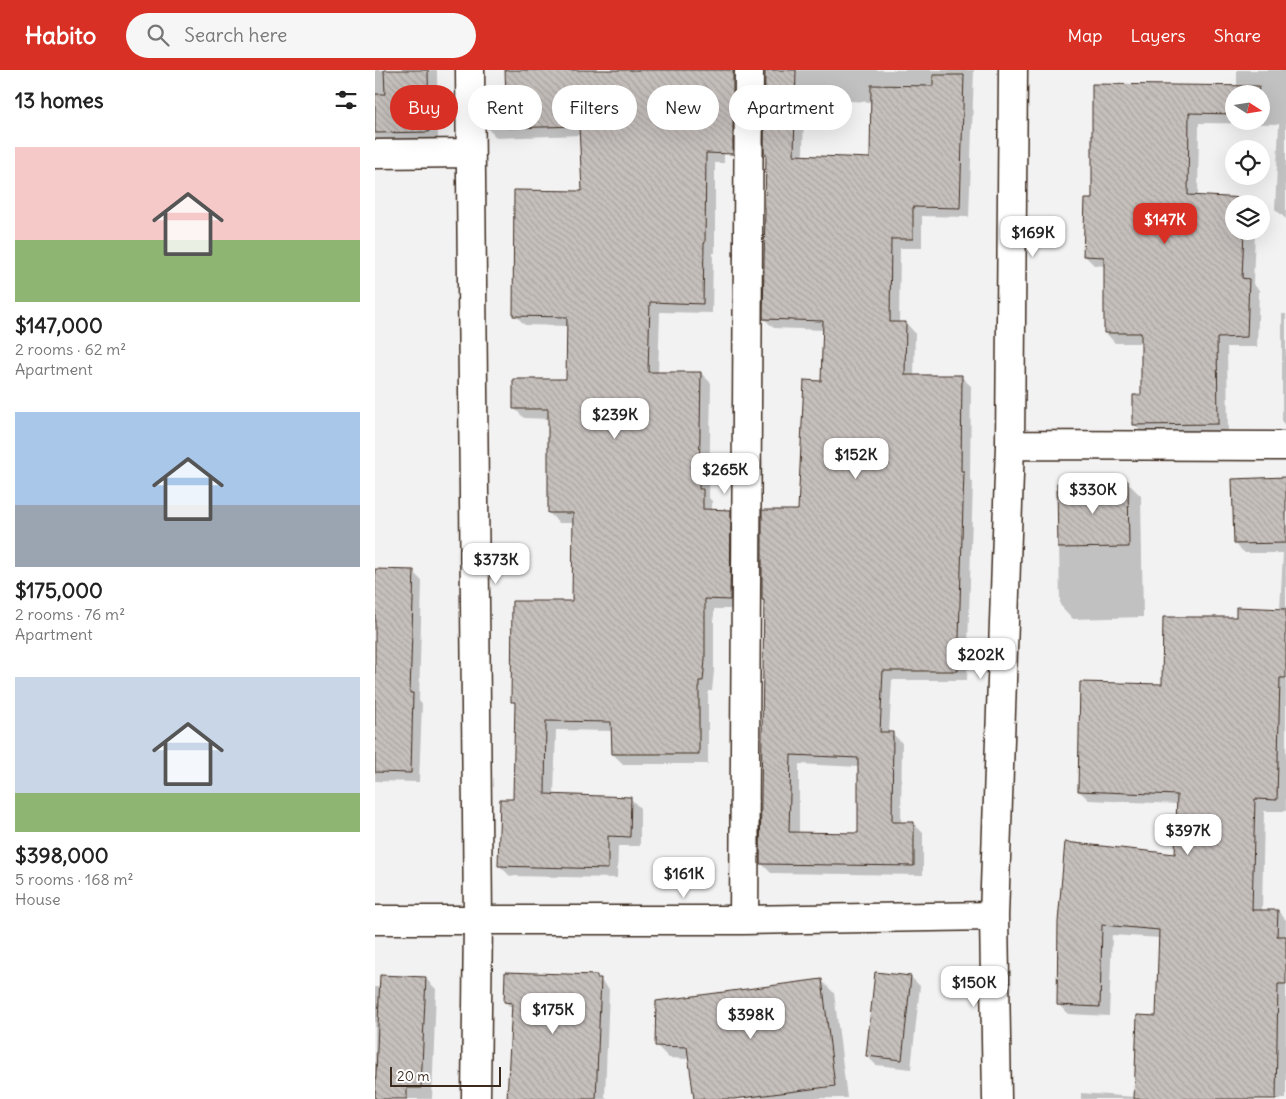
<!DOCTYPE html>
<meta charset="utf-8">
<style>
:root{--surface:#fff;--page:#f6f6f6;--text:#222;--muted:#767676;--accent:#d93025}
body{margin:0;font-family:Delius,sans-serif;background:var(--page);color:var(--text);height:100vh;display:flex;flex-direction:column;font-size:19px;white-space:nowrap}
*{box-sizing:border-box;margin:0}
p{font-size:16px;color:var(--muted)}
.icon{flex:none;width:28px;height:28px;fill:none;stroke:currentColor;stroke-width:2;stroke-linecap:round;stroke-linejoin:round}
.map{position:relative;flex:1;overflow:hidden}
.side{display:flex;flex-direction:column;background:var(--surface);width:375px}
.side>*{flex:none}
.hud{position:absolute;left:15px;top:15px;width:475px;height:45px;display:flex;gap:10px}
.needle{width:32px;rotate:102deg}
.buttons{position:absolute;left:850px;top:15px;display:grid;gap:10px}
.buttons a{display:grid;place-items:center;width:45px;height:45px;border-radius:50%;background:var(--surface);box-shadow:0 5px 20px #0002;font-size:25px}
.scale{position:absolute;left:15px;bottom:12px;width:111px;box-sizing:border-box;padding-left:5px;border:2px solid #3b2a1e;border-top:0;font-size:14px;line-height:18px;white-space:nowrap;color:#3b2a1e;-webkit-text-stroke:4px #fff;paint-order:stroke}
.price{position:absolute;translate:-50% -42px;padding:0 11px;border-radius:10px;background:#fff;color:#222;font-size:16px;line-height:32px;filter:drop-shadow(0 1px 2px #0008)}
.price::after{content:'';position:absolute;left:50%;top:30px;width:15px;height:11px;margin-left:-8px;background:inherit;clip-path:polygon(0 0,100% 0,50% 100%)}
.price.current{background:var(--accent);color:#fff}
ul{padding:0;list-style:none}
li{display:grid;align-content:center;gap:10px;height:265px;padding:0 15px}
li span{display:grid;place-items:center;height:155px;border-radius:0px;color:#555}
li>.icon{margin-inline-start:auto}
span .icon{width:90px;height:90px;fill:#fffc;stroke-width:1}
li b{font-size:21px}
h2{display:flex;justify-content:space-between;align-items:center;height:60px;padding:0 15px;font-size:21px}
.pill{padding:0 18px;border-radius:22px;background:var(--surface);box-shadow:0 5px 20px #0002;font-size:18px;line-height:45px}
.pill.current{background:var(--accent);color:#fff}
header{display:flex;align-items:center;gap:30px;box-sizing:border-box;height:70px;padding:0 25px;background:var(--accent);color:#fff}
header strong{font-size:24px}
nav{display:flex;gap:28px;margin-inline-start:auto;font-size:18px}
.search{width:350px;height:45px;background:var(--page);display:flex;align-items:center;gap:12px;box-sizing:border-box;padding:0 18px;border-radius:28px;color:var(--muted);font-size:19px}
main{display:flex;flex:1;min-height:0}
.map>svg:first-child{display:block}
.shadow{fill:#0003;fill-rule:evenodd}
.building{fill:url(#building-back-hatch);stroke:#3b2a1e;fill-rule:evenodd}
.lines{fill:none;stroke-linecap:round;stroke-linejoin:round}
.minor-casing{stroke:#3b2a1e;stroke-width:31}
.minor{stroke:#fff;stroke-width:28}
</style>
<header>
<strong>Habito</strong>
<div class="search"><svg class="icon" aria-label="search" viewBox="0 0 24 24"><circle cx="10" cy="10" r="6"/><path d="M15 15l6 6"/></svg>Search here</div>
<nav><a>Map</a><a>Layers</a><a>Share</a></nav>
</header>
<main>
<section class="side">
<h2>13 homes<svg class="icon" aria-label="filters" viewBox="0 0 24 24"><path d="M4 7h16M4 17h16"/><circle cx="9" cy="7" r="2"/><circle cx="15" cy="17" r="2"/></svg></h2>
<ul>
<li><span style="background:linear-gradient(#f6c9c9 60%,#8fb573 0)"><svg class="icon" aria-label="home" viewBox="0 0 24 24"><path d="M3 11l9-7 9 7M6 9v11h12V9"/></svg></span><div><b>$147,000</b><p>2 rooms · 62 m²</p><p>Apartment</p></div></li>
<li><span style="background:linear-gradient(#a9c7e8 60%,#9aa5b1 0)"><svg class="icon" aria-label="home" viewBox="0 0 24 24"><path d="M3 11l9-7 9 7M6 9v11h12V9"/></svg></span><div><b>$175,000</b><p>2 rooms · 76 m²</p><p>Apartment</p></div></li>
<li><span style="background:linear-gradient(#c9d6e8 75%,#8fb573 0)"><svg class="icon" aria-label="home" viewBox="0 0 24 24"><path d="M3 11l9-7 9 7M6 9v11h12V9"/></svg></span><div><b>$398,000</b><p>5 rooms · 168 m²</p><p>House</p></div></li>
</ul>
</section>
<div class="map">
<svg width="911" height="1029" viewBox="0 0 911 1029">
<defs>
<pattern id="building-back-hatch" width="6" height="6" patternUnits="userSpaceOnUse" patternTransform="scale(1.25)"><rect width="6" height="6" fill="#c6c0bd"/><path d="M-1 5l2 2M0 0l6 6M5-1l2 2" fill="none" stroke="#aba5a2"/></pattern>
</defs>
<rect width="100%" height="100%" fill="#f3f2f2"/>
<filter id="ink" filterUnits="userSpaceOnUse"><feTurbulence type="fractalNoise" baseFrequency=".02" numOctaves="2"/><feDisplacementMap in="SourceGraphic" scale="10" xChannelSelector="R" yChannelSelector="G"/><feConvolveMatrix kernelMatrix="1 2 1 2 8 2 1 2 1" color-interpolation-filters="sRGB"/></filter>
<g filter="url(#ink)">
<path class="shadow" d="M 0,0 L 62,0 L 63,71 L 0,76 Z
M 152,0 L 349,0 L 349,93 L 340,93 L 340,183 L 338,183 L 337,243 L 285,242 L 283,303 L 326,303 L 336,313 L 334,428 L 337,431 L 337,441 L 355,441 L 365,451 L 365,539 L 339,539 L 339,601 L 337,621 L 333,621 L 333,694 L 248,694 L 238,684 L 238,661 L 181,660 L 179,725 L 255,728 L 265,738 L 265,776 L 243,776 L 242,808 L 135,806 L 125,796 L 139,730 L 141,634 L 137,631 L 199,533 L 199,453 L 184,453 L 174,443 L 174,349 L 149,348 L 139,338 L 193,311 L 193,256 L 150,255 L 140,245 L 208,122 L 206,65 L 122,68 L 112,58 L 112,32 L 152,31 Z
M 395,0 L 599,0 L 594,147 L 547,146 L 547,178 L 525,178 L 524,253 L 531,253 L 540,263 L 539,306 L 586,307 L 596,316 L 595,409 L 598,412 L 592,610 L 517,610 L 514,663 L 517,663 L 527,673 L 526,754 L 539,754 L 548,763 L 548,805 L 396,803 L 386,793 L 390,532 L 388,529 L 424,441 L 447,312 L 449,260 L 399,258 L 389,249 ZM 429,29 L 497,32 L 496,90 L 428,87 ZM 424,694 L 484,697 L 484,764 L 424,763 Z
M 862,0 L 911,0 L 911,149 L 900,139 L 904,54 L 824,53 L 823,127 L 870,129 L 875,134 L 859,134 L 859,161 L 880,161 L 878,214 L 884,220 L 882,277 L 852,277 L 853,364 L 769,365 L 759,354 L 768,327 L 767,273 L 740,273 L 730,262 L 730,196 L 719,195 L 709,185 L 718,130 L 718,16 L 862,17 ZM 859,24 L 886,24 L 886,51 L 859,51 Z
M 907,244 L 911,244 L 911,356 L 907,352 Z
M 911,409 L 911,741 L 889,741 L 887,841 L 903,841 L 911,850 L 911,1029 L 706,1029 L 706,1023 L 760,1027 L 782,947 L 785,868 L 737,865 L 734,946 L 693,944 L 683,934 L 684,852 L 801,785 L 803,734 L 714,730 L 704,721 L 789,615 L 862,548 L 905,540 L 908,483 L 870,483 L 860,474 Z
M 752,412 L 766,426 L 768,547 L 698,549 L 685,535 L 683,414 Z
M 38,502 L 47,511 L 44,631 L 47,634 L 44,712 L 0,711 L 0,538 Z
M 221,906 L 234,919 L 230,1027 L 232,1029 L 133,1029 L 138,939 L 130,932 Z
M 536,907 L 545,916 L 536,999 L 501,995 L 492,986 Z
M 50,908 L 61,919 L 57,1029 L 0,1029 L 0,917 L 6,917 Z
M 446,910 L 459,923 L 472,1028 L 321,1029 L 315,989 L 294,988 L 282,976 Z"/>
<path class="building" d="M 9,0 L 53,0 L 54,62 L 0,63 L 0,24 L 10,24 Z
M 130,0 L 358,0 L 358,84 L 331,83 L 330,173 L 329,173 L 328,234 L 275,232 L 273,302 L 326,302 L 324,419 L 328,419 L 328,439 L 356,440 L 355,530 L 330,529 L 330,590 L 328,611 L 324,611 L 324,684 L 237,684 L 236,652 L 171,651 L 170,724 L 256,727 L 255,767 L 233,766 L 233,799 L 123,796 L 125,729 L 138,729 L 140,632 L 136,632 L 137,531 L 197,531 L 198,443 L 173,443 L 173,339 L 138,339 L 138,309 L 191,309 L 192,247 L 138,246 L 139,120 L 207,121 L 204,56 L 132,58 Z
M 390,0 L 421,0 L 419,85 L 495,88 L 496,15 L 558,16 L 558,5 L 589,5 L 585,138 L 538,137 L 538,169 L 516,169 L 515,252 L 531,252 L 530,305 L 587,305 L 586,401 L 589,401 L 583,601 L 508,601 L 505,662 L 518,662 L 517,752 L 539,752 L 539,796 L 385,794 L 389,530 L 387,530 L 387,440 L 423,440 L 429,310 L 446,311 L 448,251 L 388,249 L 391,84 L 389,84 ZM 416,685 L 483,688 L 483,763 L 414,762 Z
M 717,14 L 884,16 L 883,24 L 859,24 L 859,44 L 814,43 L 813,125 L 871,128 L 870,134 L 859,134 L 859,161 L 869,161 L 867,208 L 874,209 L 872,267 L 842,268 L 843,354 L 758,355 L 758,325 L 766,325 L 766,263 L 729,263 L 729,187 L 708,186 L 710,129 L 717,129 Z
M 911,407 L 911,473 L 859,474 L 857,409 Z
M 753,411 L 754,477 L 683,478 L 682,413 Z
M 0,499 L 39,500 L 35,623 L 38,623 L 36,703 L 0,702 Z
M 861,537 L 911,539 L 911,608 L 905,608 L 902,730 L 880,729 L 877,840 L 903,840 L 902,866 L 911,866 L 911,914 L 903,914 L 901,1029 L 759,1029 L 762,945 L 781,946 L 784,860 L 727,855 L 725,937 L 682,935 L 683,852 L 690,772 L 800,784 L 802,725 L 703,721 L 705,612 L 787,614 L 788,547 L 861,547 Z
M 130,902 L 222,905 L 222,908 L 226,908 L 221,1029 L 132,1029 L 137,933 L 129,932 Z
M 500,902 L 536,906 L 527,990 L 491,986 Z
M 5,905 L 51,907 L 46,1018 L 32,1018 L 32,1029 L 0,1029 Z
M 447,909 L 460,1016 L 359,1029 L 319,1029 L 312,977 L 280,976 L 281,931 Z"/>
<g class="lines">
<defs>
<path id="minor" d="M 95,0 L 103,850 L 101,1029
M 0,84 L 95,83
M 635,375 L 911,376
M 0,850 L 369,850 L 619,846
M 369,850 L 374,0
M 622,1029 L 619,846 L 635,375 L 638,0"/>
</defs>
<use href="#minor" class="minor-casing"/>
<use href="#minor" class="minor"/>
</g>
</g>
</svg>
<div class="buttons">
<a><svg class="needle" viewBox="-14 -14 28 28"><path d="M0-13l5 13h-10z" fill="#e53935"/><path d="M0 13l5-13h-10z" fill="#767676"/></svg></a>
<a><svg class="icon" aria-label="locate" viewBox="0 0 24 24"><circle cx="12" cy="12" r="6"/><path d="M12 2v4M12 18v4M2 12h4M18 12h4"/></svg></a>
<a><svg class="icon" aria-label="layers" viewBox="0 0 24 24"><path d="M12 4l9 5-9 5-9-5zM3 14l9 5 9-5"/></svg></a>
</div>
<div class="scale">20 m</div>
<b class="price current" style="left:790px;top:175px">$147K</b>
<b class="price" style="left:658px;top:188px">$169K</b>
<b class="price" style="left:240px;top:370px">$239K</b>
<b class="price" style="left:481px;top:410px">$152K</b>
<b class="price" style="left:350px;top:425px">$265K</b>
<b class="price" style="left:718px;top:445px">$330K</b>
<b class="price" style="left:121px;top:515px">$373K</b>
<b class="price" style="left:606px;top:610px">$202K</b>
<b class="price" style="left:813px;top:786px">$397K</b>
<b class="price" style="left:309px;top:829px">$161K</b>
<b class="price" style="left:599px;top:938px">$150K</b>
<b class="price" style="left:178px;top:965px">$175K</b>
<b class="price" style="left:376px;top:970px">$398K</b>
<div class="hud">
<a class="pill current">Buy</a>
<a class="pill">Rent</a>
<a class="pill">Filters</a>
<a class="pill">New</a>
<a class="pill">Apartment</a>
</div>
</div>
</main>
